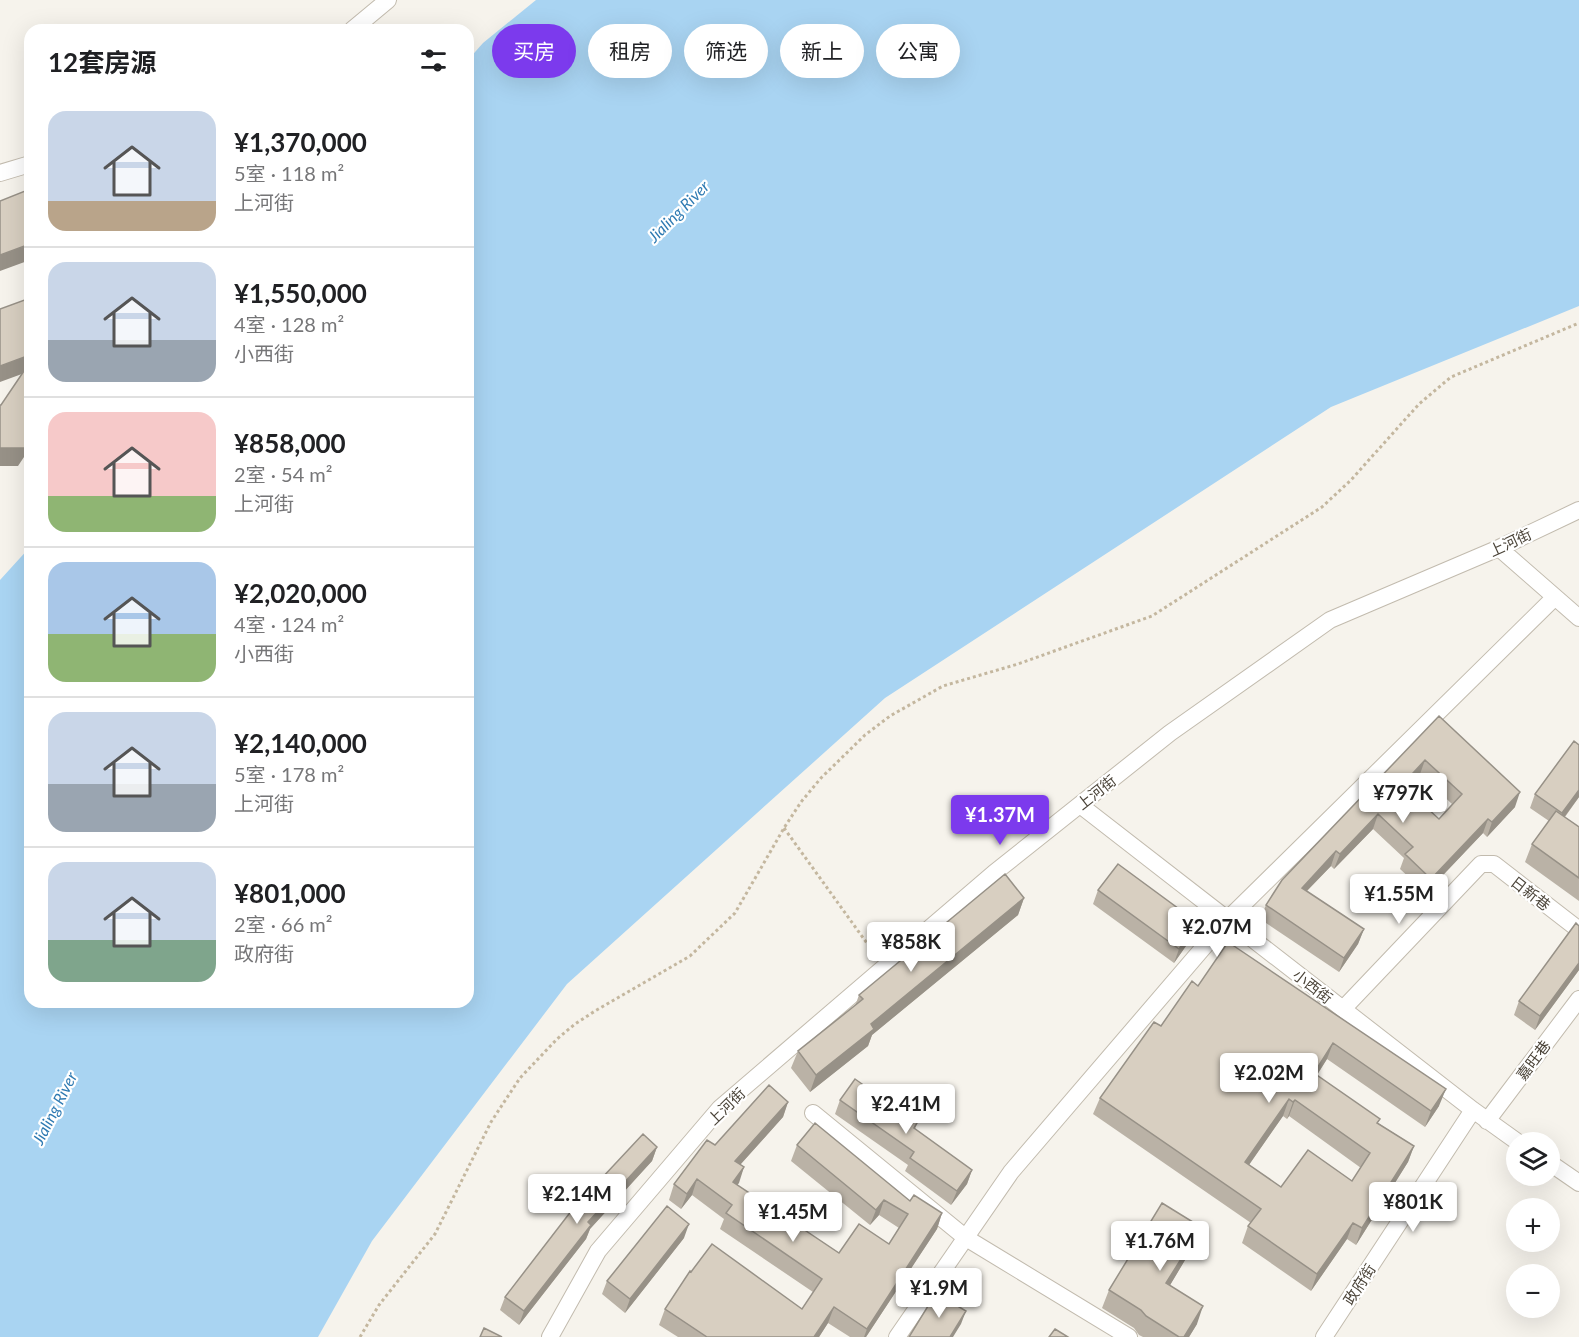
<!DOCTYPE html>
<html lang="zh">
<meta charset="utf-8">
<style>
:root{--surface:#fff;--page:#f6f6f6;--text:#202124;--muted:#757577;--line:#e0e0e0;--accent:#7c3aed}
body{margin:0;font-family:Lato,"Noto Sans SC",sans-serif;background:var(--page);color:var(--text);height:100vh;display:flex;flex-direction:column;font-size:22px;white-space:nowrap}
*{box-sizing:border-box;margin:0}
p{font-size:20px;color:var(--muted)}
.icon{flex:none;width:33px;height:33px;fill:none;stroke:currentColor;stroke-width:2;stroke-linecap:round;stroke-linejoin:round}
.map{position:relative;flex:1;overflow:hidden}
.side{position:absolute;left:24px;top:24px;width:450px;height:984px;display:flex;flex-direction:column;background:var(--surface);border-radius:18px;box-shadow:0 6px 24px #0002}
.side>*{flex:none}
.guide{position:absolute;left:492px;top:24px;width:570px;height:54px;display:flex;gap:12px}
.tools{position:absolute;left:1506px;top:1132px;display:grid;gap:12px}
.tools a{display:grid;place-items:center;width:54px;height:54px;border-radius:50%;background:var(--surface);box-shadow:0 6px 24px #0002;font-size:30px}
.price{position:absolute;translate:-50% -51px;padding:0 14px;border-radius:6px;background:#fff;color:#222;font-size:20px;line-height:39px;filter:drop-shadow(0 2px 3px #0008)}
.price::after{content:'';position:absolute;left:50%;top:36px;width:18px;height:14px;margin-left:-9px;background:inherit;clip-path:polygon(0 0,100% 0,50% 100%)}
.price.on{background:var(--accent);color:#fff}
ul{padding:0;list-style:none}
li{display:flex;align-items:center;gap:18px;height:150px;padding:0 24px}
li+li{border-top:2px solid var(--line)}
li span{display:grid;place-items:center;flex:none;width:168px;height:120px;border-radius:18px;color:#555}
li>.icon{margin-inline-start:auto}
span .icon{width:72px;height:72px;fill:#fffc;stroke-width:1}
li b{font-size:26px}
h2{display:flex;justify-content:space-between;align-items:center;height:72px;padding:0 24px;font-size:26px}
.chip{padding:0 21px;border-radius:27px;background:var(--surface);box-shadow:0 6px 24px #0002;font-size:21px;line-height:54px}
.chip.on{background:var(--accent);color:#fff}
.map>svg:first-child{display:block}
.water{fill:#a9d4f2}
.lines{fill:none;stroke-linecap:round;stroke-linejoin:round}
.minor-casing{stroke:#c2bbae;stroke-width:18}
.path{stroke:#c4b79f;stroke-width:3;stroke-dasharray:3 3;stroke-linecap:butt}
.minor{stroke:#fff;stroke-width:16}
.wall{fill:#bab2a6;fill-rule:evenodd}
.shaded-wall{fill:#979187}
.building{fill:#d8cfc1;stroke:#979187;stroke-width:1.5;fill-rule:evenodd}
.labels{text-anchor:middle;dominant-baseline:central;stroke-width:4.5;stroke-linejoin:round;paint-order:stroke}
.street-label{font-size:15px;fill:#4b4439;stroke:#fff}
.water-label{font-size:16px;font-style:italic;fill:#2e7ab2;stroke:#fff}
</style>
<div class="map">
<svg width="1579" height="1337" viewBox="0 0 1579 1337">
<rect width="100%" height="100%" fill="#f6f3ec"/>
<path class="water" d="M 536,0 L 1579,0 L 1579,306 L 1331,407 L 885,698 L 567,984 L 372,1241 L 318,1337 L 0,1337 L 0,580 L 30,547 L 30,1002 L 468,1002 L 468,60 L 483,43 Z"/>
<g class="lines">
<defs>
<path id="minor" d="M 352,30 L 388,0
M 0,173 L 30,164
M 1499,548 L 1579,618
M 1080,805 L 1473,1110 L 1519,1143
M 1343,1009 L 1481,864 L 1494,864 L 1579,930
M 813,1113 L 966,1238 L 1129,1337
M 1487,1121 L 1579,999
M 1550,1163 L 1579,1183
M 550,1337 L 598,1251 L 720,1108 L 994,873 L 1170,733 L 1330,620 L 1499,548 L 1579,510
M 897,1337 L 1011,1172 L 1227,920 L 1555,597
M 1324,1337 L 1473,1110"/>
</defs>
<use href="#minor" class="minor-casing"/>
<path class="path" d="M 784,828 L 874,953
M 360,1337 L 379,1305 L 435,1234 L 491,1122 L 520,1078 L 557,1039 L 575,1024 L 595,1011 L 690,956 L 735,913 L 784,828 L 801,802 L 821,778 L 865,735 L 890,716 L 943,686 L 1018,664 L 1152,616 L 1322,507 L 1351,480 L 1419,404 L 1451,377 L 1579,323"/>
<use href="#minor" class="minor"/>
</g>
<path class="wall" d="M 1439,716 L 1515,807 L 1487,837 L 1483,833 L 1426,893 L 1400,869 L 1404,858 L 1373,829 L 1334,869 L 1331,866 L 1307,891 L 1364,929 L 1358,944 L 1339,972 L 1260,919 L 1266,905 ZM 1420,774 L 1452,804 L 1439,819 L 1406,789 Z
M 1579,745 L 1579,797 L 1565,817 L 1579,827 L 1579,901 L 1525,862 L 1532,844 L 1549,821 L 1530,808 L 1535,794 Z
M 1098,890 L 1193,936 L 1174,963 L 1093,904 Z
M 1024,898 L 1018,915 L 872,1035 L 868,1046 L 810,1092 L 791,1068 L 798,1051 L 855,1006 L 859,995 Z
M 1579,926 L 1579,970 L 1535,1030 L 1514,1015 L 1519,1001 Z
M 1228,942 L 1439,1106 L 1425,1127 L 1327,1059 L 1317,1075 L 1378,1123 L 1414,1146 L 1408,1162 L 1356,1245 L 1347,1239 L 1311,1291 L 1242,1243 L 1248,1226 L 1251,1223 L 1093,1114 L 1100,1098 L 1161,1026 L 1198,986 ZM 1283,1116 L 1287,1119 L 1289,1116 L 1361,1168 L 1352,1181 L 1281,1187 L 1249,1165 Z
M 840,1100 L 917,1123 L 915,1129 L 972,1170 L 967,1184 L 951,1205 L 905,1171 L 908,1165 L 835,1114 Z
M 788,1102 L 783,1117 L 740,1165 L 744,1167 L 737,1185 L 839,1253 L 889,1244 L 899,1228 L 879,1215 L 870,1225 L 791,1161 L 797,1145 L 910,1201 L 942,1213 L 937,1229 L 866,1337 L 850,1337 L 828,1323 L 819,1337 L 678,1337 L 659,1325 L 665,1309 L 802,1309 L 813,1292 L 720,1229 L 724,1219 L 692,1195 L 681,1209 L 669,1200 L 674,1184 L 715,1145 Z
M 657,1147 L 652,1161 L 590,1229 L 586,1239 L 519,1325 L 500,1310 L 505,1297 Z
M 684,1238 L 625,1313 L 602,1294 L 607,1281 Z
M 1194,1245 L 1170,1285 L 1197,1324 L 1189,1337 L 1143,1337 L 1139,1335 L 1134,1328 L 1102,1308 L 1109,1290 Z"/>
<path class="shaded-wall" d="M 30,244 L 30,260 L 0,271 L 0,255 Z
M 30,355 L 30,371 L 0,382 L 0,366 Z
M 30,440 L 30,448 L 18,466 L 0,466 L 0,448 Z
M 1425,760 L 1420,774 L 1397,799 L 1402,785 Z
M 1579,790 L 1579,797 L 1557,827 L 1562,813 Z
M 1520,792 L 1515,807 L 1487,837 L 1492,822 Z
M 1378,814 L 1373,829 L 1334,869 L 1340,854 Z
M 1488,819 L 1483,833 L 1426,893 L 1431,879 Z
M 1336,851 L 1331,866 L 1296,902 L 1302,888 Z
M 1024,898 L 1018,915 L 872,1035 L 868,1046 L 810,1092 L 816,1075 L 871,1024 Z
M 1198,923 L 1193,936 L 1174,963 L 1179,949 Z
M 1364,929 L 1358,944 L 1339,972 L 1344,958 Z
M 1579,963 L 1579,970 L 1535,1030 L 1540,1016 Z
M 1333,1043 L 1327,1059 L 1308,1089 L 1316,1068 Z
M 1446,1089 L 1439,1106 L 1425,1127 L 1431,1111 Z
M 1289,1099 L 1283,1116 L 1239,1179 L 1245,1162 Z
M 1295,1100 L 1289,1116 L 1287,1119 L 1293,1102 Z
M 788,1102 L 783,1117 L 730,1176 L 735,1161 Z
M 1414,1146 L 1408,1162 L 1356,1245 L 1362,1228 Z
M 657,1147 L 652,1161 L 590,1229 L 586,1239 L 519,1325 L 524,1311 L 588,1222 Z
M 744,1167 L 739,1183 L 727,1198 L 733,1182 Z
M 972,1170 L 967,1184 L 951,1205 L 957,1191 Z
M 697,1179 L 692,1195 L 681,1209 L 687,1194 Z
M 884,1200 L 879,1215 L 870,1225 L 876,1210 Z
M 942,1213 L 937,1229 L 866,1337 L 864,1337 L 867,1329 Z
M 1353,1223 L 1347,1239 L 1311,1291 L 1317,1274 Z
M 689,1224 L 684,1238 L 625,1313 L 630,1299 Z
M 1201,1227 L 1194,1245 L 1160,1302 L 1166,1283 Z
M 1203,1306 L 1197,1324 L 1189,1337 L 1184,1337 Z
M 834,1307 L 828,1323 L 819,1337 L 814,1337 Z
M 966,1311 L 961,1324 L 953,1337 L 950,1337 Z"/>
<path class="building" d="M 30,189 L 30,244 L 0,255 L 0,201 Z
M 30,298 L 30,355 L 0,366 L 0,309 Z
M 30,362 L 30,440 L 25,448 L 0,448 L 0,405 L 1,405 Z
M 1439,716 L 1520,792 L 1492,822 L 1488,819 L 1431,879 L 1405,854 L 1413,847 L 1378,814 L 1340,854 L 1336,851 L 1302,888 L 1364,929 L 1344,958 L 1266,905 L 1282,880 ZM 1425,760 L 1462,794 L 1439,819 L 1402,785 Z
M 1574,741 L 1579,745 L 1579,790 L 1562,813 L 1535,794 Z
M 1556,811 L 1579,827 L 1579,878 L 1532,844 Z
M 1118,864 L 1198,923 L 1179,949 L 1098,890 Z
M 1005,874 L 1024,898 L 871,1024 L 874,1029 L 816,1075 L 798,1051 L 863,999 L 859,995 Z
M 1576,923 L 1579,926 L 1579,963 L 1540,1016 L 1519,1001 Z
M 1228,942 L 1446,1089 L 1431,1111 L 1333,1043 L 1314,1073 L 1380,1119 L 1377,1123 L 1414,1146 L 1362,1228 L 1353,1223 L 1317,1274 L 1248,1226 L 1261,1209 L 1100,1098 L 1154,1022 L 1161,1026 L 1192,981 L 1198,986 ZM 1289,1099 L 1293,1102 L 1295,1100 L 1370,1153 L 1352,1181 L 1308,1150 L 1281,1187 L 1245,1162 Z
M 855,1079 L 917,1123 L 914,1128 L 972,1170 L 957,1191 L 910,1158 L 914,1152 L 840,1100 Z
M 769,1085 L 788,1102 L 735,1161 L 744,1167 L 733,1182 L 839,1253 L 859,1224 L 889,1244 L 908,1214 L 884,1200 L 876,1210 L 797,1145 L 815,1123 L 910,1201 L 914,1195 L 942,1213 L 867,1329 L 834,1307 L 814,1337 L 707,1337 L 665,1309 L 690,1271 L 691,1272 L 712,1244 L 802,1309 L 822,1279 L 726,1213 L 732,1205 L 697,1179 L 687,1194 L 674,1184 L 707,1140 L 715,1145 Z
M 643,1134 L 657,1147 L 588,1222 L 591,1225 L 524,1311 L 505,1297 L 572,1210 Z
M 1162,1203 L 1201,1227 L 1166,1283 L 1203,1306 L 1184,1337 L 1179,1337 L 1146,1316 L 1141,1310 L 1109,1290 Z
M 667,1206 L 689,1224 L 630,1299 L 607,1281 Z
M 936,1293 L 966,1311 L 950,1337 L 909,1337 Z
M 484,1328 L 502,1337 L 480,1337 Z
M 1055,1329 L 1068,1337 L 1049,1337 Z"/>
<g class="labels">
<g class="street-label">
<text transform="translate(1510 542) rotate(-25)">上河街</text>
<text transform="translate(1096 792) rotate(-38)">上河街</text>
<text transform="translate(1531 893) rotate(38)">日新巷</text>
<text transform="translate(1313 986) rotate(38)">小西街</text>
<text transform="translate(1533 1060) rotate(-53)">嘉旺巷</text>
<text transform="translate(726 1106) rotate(-44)">上河街</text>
<text transform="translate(1359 1284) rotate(-57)">政府街</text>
</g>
<g class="water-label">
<text transform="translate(678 211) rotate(-45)">Jialing River</text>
<text transform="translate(54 1108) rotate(-63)">Jialing River</text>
</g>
</g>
</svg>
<div class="tools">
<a><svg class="icon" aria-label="layers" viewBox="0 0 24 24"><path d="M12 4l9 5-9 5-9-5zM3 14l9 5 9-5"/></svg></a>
<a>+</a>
<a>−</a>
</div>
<b class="price" style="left:1403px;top:824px">¥797K</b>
<b class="price on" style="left:1000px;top:846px">¥1.37M</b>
<b class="price" style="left:1399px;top:925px">¥1.55M</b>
<b class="price" style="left:1217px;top:958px">¥2.07M</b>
<b class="price" style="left:911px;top:973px">¥858K</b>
<b class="price" style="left:1269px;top:1104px">¥2.02M</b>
<b class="price" style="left:906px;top:1135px">¥2.41M</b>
<b class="price" style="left:577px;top:1225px">¥2.14M</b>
<b class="price" style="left:1413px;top:1233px">¥801K</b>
<b class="price" style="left:793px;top:1243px">¥1.45M</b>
<b class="price" style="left:1160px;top:1272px">¥1.76M</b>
<b class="price" style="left:939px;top:1319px">¥1.9M</b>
<div class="guide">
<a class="chip on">买房</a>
<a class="chip">租房</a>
<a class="chip">筛选</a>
<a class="chip">新上</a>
<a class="chip">公寓</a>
</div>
<section class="side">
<h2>12套房源<svg class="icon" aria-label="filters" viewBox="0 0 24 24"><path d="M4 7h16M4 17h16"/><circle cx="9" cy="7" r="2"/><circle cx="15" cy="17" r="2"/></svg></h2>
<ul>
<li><span style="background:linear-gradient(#c9d6e8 75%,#b9a48a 0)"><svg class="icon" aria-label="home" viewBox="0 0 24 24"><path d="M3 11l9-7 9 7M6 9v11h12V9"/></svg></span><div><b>¥1,370,000</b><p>5室 · 118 m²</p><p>上河街</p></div></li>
<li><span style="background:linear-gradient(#c9d6e8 65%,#9aa5b1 0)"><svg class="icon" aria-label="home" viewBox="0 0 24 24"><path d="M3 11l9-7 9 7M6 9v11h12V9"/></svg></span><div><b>¥1,550,000</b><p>4室 · 128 m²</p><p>小西街</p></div></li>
<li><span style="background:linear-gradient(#f6c9c9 70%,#8fb573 0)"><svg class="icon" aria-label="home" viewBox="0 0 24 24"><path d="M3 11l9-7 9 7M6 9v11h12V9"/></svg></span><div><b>¥858,000</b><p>2室 · 54 m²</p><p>上河街</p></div></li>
<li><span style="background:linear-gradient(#a9c7e8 60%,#8fb573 0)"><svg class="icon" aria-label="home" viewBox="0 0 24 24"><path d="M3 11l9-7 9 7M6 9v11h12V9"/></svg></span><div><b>¥2,020,000</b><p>4室 · 124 m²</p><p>小西街</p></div></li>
<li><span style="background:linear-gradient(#c9d6e8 60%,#9aa5b1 0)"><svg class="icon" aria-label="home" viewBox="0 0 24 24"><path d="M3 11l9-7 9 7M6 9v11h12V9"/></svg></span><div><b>¥2,140,000</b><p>5室 · 178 m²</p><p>上河街</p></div></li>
<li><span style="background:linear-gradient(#c9d6e8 65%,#7fa58c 0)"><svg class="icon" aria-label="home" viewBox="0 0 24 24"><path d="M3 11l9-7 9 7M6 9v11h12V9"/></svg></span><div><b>¥801,000</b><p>2室 · 66 m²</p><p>政府街</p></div></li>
</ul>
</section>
</div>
